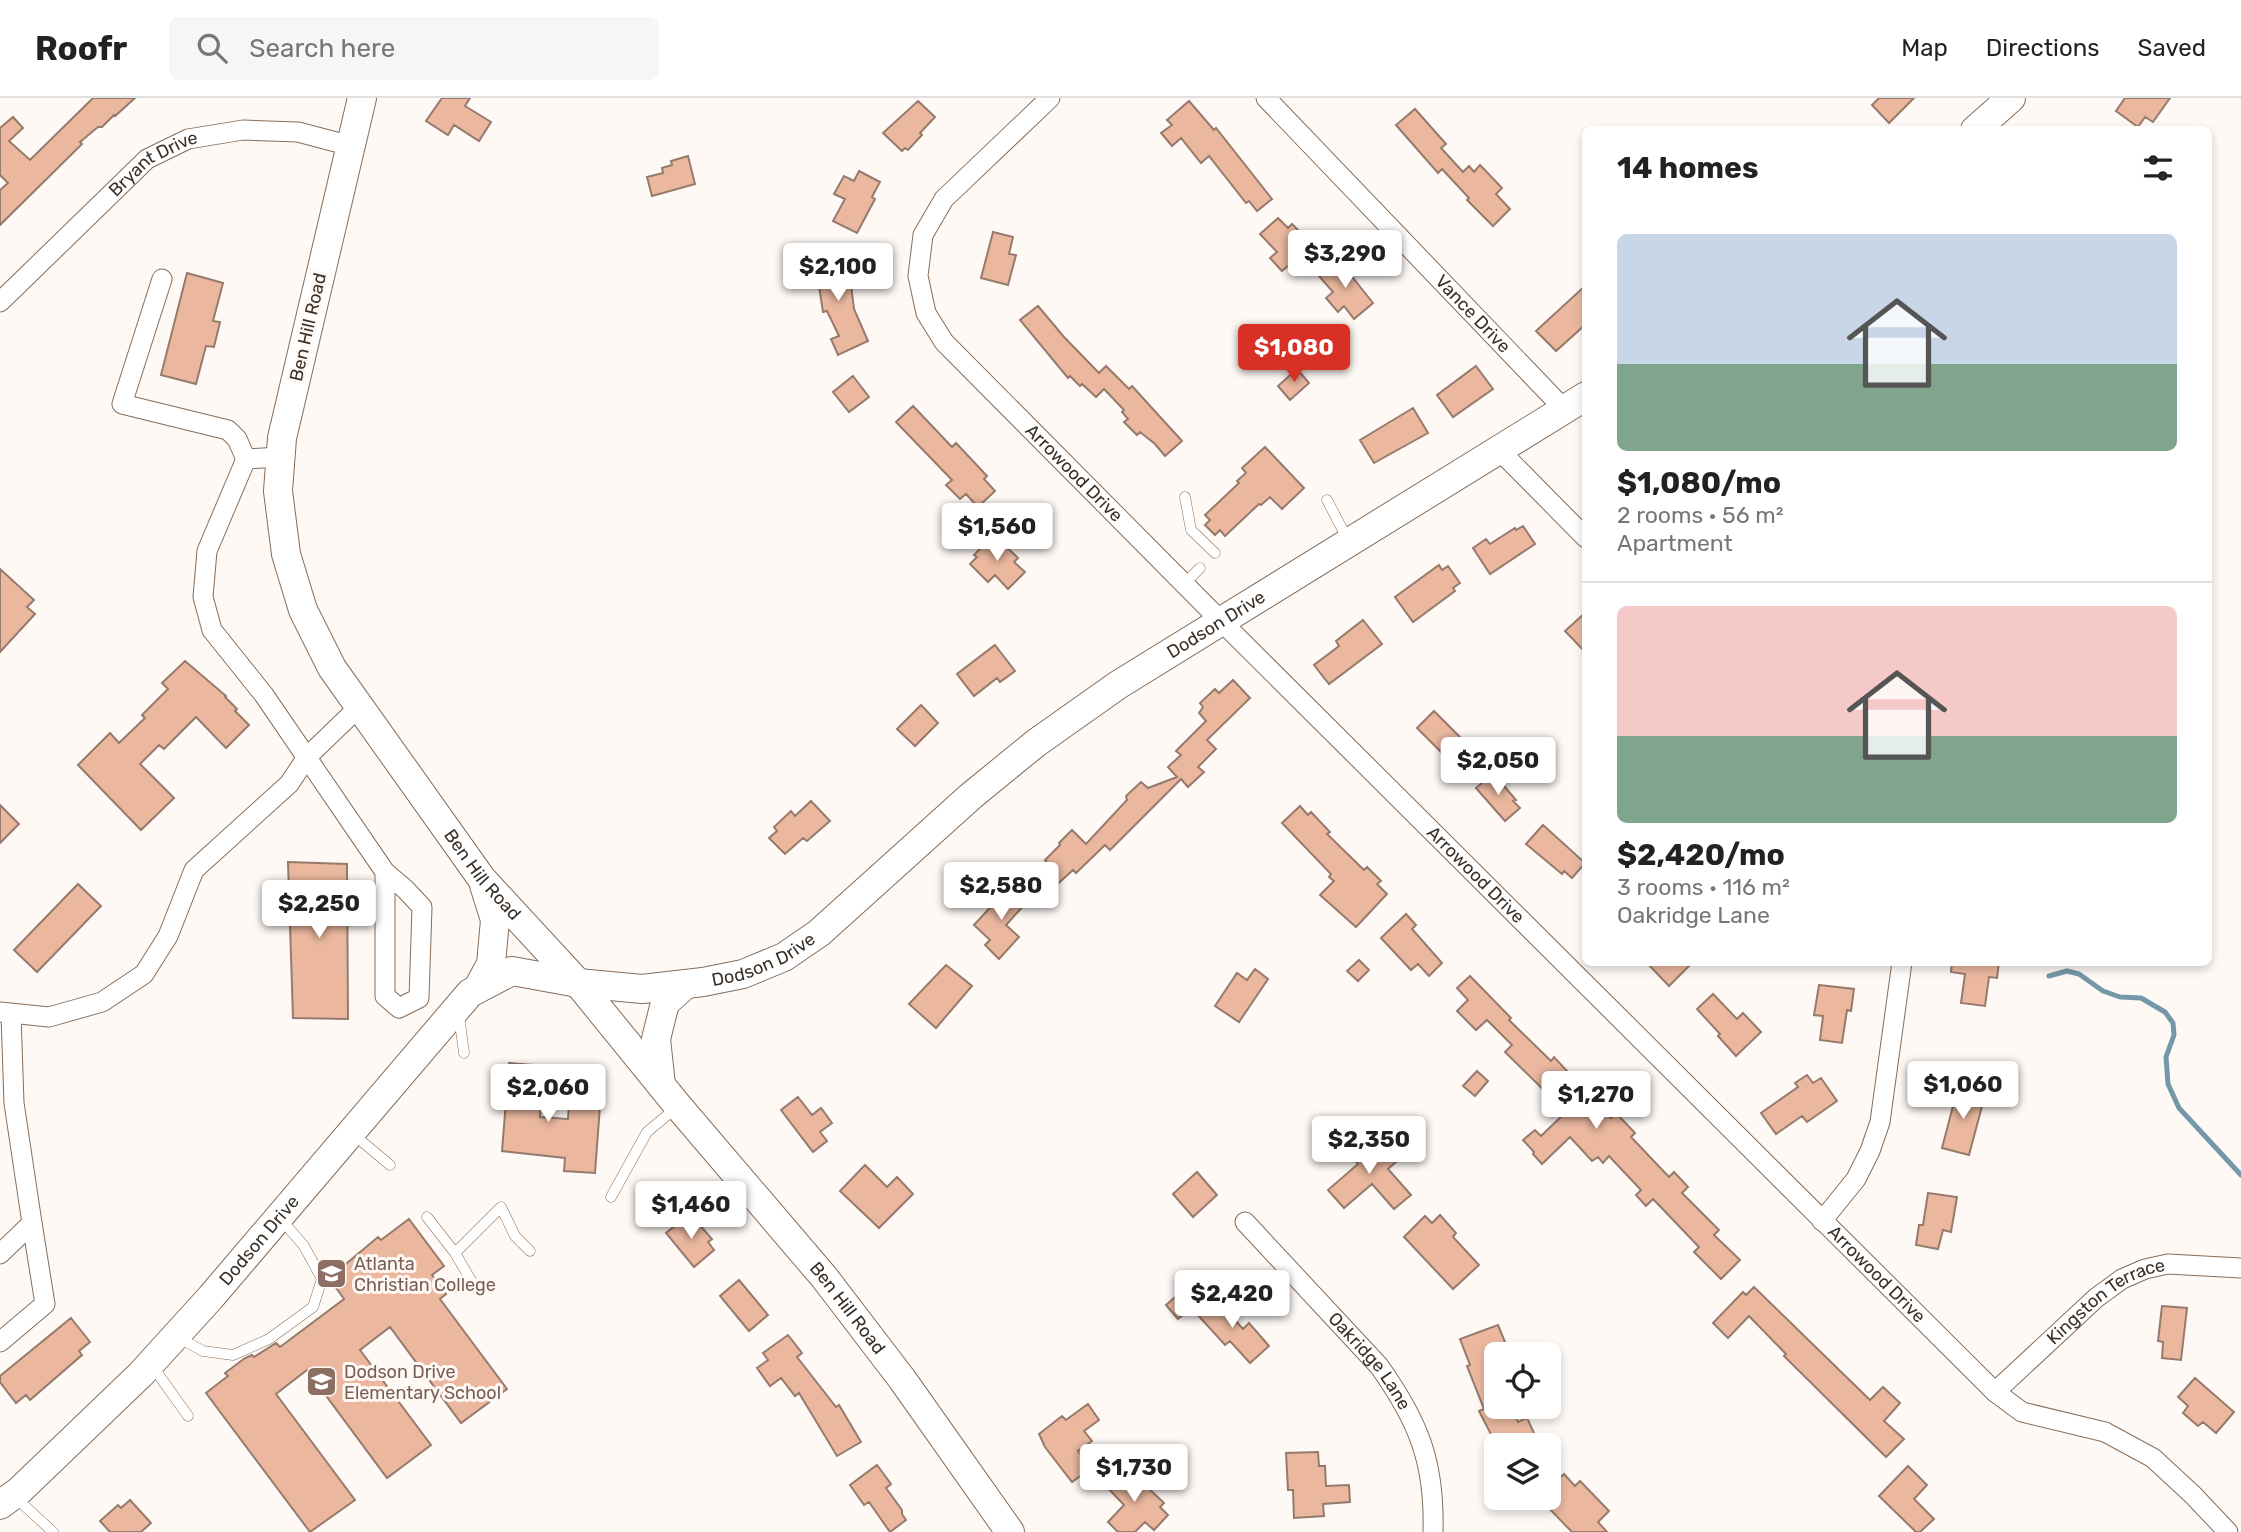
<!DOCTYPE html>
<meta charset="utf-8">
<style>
:root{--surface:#fff;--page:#f6f6f6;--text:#222;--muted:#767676;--line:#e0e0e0;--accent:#d93025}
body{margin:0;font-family:Rubik,sans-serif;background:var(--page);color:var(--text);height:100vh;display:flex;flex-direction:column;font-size:26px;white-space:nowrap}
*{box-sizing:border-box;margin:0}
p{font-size:23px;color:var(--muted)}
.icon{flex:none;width:38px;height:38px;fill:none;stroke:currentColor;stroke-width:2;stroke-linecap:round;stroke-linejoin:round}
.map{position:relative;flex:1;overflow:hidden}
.sheet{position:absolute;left:1582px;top:28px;width:630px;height:840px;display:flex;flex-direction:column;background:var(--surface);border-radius:10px;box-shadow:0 4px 10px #0003}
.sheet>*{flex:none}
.tools{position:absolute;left:1484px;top:1244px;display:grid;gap:14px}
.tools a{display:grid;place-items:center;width:77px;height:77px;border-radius:10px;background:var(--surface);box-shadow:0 4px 10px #0003;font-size:35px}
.price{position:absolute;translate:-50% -60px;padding:0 16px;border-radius:7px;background:#fff;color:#222;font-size:23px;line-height:46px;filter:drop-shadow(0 2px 4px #0008)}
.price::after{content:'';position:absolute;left:50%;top:42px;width:21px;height:16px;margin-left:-10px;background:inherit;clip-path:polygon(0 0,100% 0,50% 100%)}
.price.selected{background:var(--accent);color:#fff}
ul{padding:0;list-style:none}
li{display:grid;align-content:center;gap:14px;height:371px;padding:0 35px}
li+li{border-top:2px solid var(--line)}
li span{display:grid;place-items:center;height:217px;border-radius:10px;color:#555}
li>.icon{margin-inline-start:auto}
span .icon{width:126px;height:126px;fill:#fffc;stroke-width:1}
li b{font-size:30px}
h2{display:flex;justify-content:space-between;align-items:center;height:84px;padding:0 35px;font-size:30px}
header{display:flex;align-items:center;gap:42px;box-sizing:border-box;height:98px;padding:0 35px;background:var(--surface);border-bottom:2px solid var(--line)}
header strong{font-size:33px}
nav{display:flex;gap:38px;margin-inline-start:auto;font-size:24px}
.search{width:490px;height:63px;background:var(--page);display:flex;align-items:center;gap:18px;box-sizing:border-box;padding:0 24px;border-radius:10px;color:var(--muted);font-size:26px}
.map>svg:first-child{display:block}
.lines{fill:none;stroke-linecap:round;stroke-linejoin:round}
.stream{stroke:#7598a9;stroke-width:5}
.building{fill:#ebb89f;stroke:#967a6c;stroke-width:2}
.lane-casing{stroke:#856d5a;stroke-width:11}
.street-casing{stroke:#856d5a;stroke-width:21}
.secondary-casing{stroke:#856d5a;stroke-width:30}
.lane{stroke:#fff;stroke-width:10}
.street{stroke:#fff;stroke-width:19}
.secondary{stroke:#fff;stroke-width:28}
.labels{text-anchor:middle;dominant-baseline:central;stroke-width:6;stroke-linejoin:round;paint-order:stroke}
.street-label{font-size:18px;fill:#3a3028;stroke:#fff9f5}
.education-label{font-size:18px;fill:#785e54;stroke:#fff9f5;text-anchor:start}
</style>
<header>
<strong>Roofr</strong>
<div class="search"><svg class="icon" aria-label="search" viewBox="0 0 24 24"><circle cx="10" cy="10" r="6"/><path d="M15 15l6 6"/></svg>Search here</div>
<nav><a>Map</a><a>Directions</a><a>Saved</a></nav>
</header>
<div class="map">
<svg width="2241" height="1434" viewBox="0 0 2241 1434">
<rect width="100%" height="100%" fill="#fff9f5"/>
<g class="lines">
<path class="stream" d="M 2049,878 L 2067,873 L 2079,876 L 2103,893 L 2120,899 L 2141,900 L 2165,914 L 2173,925 L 2174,937 L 2166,959 L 2168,986 L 2179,1010 L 2241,1077"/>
</g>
<path class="building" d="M 93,0 L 135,0 L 115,18 L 114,17 L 102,29 L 98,29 L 80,44 L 82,46 L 0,127 L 0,92 L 8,85 L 0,77 L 0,30 L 13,19 L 23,30 L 9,43 L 30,62 Z
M 442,0 L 470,0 L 465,8 L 491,24 L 479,43 L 454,27 L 448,37 L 426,23 Z
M 1879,0 L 1914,0 L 1889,25 L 1872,7 Z
M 2125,0 L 2170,0 L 2153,24 L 2145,19 L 2138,29 L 2116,13 Z
M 918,3 L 935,19 L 920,35 L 922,37 L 908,52 L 905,50 L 902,53 L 883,35 Z
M 1189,3 L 1214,32 L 1216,30 L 1272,101 L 1257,113 L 1249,103 L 1246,105 L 1209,58 L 1201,65 L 1181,40 L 1172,48 L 1161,35 L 1172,27 L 1167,22 Z
M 1415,11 L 1446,46 L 1441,50 L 1463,74 L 1469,68 L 1474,74 L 1480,67 L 1502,90 L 1496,96 L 1510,111 L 1493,128 L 1467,102 L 1469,100 L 1442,71 L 1438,75 L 1396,27 Z
M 688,58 L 695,86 L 652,98 L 647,79 L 663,75 L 662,70 L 672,67 L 671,63 Z
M 859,73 L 880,84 L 872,99 L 875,101 L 857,135 L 833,123 L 845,101 L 834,96 L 844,78 L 854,83 Z
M 1278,120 L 1288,130 L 1292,126 L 1304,138 L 1299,143 L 1309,153 L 1291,170 L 1289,167 L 1282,173 L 1270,160 L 1277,154 L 1260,136 Z
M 993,134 L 1013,139 L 1009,156 L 1016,157 L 1008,187 L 981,180 Z
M 1338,161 L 1373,205 L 1354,221 L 1344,208 L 1338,214 L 1326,200 L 1333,194 L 1318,177 Z
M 848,163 L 854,211 L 868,243 L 838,257 L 831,241 L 839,238 L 827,213 L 823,214 L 819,188 L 807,190 L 804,169 Z
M 187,175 L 223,185 L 213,223 L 220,224 L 214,249 L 206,248 L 196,286 L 161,277 Z
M 1586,187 L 1586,226 L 1556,253 L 1536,233 Z
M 1038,208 L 1064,239 L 1099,275 L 1106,268 L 1129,291 L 1132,288 L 1182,343 L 1165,358 L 1155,346 L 1140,334 L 1137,337 L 1124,324 L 1128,321 L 1122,314 L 1124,312 L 1104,291 L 1096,299 L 1082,286 L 1080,288 L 1070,278 L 1068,280 L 1020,222 Z
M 1476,268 L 1493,291 L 1453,319 L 1437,297 Z
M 1297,271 L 1309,285 L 1290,302 L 1278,288 Z
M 853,278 L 869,299 L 849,314 L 833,294 Z
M 913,308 L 952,349 L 956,345 L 987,378 L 984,381 L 995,393 L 978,409 L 966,396 L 960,401 L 946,387 L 952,382 L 896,324 Z
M 1413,310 L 1428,335 L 1374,365 L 1360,342 Z
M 1265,349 L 1304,390 L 1282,411 L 1270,399 L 1261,407 L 1259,406 L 1225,438 L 1220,432 L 1215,437 L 1205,427 L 1210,422 L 1205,417 L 1239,385 L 1237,383 L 1246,375 L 1242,370 Z
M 1523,428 L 1535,446 L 1490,476 L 1473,450 L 1486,441 L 1490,446 L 1515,430 L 1516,432 Z
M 990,440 L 996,446 L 1000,443 L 1018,460 L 1014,464 L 1025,474 L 1008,491 L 995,477 L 988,484 L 970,466 L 977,459 L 974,457 Z
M 1439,467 L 1442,472 L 1448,468 L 1460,485 L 1453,490 L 1455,493 L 1413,524 L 1395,499 Z
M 0,471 L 34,502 L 27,509 L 35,516 L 0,554 Z
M 1586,514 L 1586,555 L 1565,533 Z
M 1363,522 L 1382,546 L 1329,586 L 1314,567 L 1339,548 L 1336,543 Z
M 995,547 L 1015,573 L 1000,584 L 997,580 L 974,598 L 957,576 Z
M 185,563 L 226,598 L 225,599 L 237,611 L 235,613 L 249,627 L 226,650 L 196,619 L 164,651 L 159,647 L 140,666 L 174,700 L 141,732 L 78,667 L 110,635 L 119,645 L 145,620 L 142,617 L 168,591 L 162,585 Z
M 1233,582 L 1250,600 L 1207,642 L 1216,651 L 1198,669 L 1204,674 L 1188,689 L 1181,681 L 1110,752 L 1105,747 L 1076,775 L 1073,772 L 1052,791 L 1039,777 L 1049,767 L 1045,762 L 1060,747 L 1059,745 L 1072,732 L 1086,746 L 1127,702 L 1126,698 L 1141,684 L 1148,690 L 1177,679 L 1168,669 L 1181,657 L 1176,653 L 1206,623 L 1199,615 L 1203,609 L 1200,605 L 1215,591 L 1219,595 Z
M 921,607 L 938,625 L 915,648 L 897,631 Z
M 1434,613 L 1474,653 L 1457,670 L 1417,630 Z
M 1493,675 L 1516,702 L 1513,703 L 1520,710 L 1505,723 L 1476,690 Z
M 811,703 L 830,723 L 807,743 L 803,740 L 785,756 L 769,740 L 777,733 L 774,729 L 791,713 L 795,718 Z
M 0,707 L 19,726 L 0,745 Z
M 1300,708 L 1308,717 L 1311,714 L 1330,734 L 1327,736 L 1364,772 L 1367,769 L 1381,783 L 1377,786 L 1387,796 L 1356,829 L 1320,797 L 1334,783 L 1329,779 L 1331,776 L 1282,725 Z
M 1543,727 L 1585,765 L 1572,780 L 1564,773 L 1562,776 L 1526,746 Z
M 288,764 L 347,766 L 348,921 L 293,920 Z
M 78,786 L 101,808 L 37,874 L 14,852 Z
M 1010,788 L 1027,804 L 1006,827 L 1019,839 L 999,861 L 985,847 L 990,842 L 974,827 Z
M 1406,816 L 1416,827 L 1412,831 L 1442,865 L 1429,878 L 1418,866 L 1411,872 L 1381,840 Z
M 1359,862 L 1369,872 L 1358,883 L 1347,873 Z
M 1646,864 L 1693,864 L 1669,888 Z
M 1952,864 L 1999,864 L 1997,880 L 1989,879 L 1985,908 L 1961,905 L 1965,876 L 1951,874 Z
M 946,867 L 972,888 L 936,930 L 909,906 Z
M 1255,871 L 1268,881 L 1239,924 L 1215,908 L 1237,875 L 1247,882 Z
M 1470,878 L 1511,920 L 1509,922 L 1551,963 L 1554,959 L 1611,1020 L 1616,1015 L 1635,1035 L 1631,1039 L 1669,1079 L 1674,1074 L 1688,1089 L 1682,1095 L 1719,1132 L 1714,1137 L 1740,1162 L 1721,1181 L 1694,1154 L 1699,1149 L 1653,1101 L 1646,1108 L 1636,1097 L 1641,1092 L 1609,1058 L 1603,1065 L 1598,1059 L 1592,1063 L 1570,1039 L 1542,1066 L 1533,1056 L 1534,1054 L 1523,1042 L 1535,1032 L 1541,1038 L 1566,1014 L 1505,954 L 1512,947 L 1487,922 L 1476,932 L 1457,913 L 1468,902 L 1457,890 Z
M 1819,887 L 1854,891 L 1851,913 L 1847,912 L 1842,945 L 1820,942 L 1823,918 L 1814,917 Z
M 1713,896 L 1737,921 L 1743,915 L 1761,934 L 1736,958 L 1718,938 L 1720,936 L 1697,911 Z
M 509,965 L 544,968 L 540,1019 L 568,1021 L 569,1006 L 600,1008 L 595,1075 L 564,1073 L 565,1060 L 502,1053 Z
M 1477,973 L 1488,983 L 1475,998 L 1463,988 Z
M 1807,977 L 1813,985 L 1821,980 L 1837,1003 L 1807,1024 L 1802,1018 L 1776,1036 L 1761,1015 L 1798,989 L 1795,985 Z
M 1958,989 L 1985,997 L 1969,1057 L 1942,1050 Z
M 798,999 L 812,1017 L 821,1010 L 832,1025 L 820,1034 L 827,1043 L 813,1054 L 781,1012 Z
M 1358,1036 L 1372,1053 L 1380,1046 L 1396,1064 L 1388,1071 L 1411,1097 L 1394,1111 L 1372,1086 L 1344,1110 L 1328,1092 L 1358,1066 L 1344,1049 Z
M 865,1067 L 887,1089 L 897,1079 L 913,1096 L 879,1130 L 840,1093 Z
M 1197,1074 L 1217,1097 L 1193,1119 L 1173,1096 Z
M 1928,1095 L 1957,1099 L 1951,1134 L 1943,1132 L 1938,1151 L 1916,1147 L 1919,1127 L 1923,1127 Z
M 1440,1117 L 1456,1135 L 1453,1139 L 1479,1167 L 1453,1191 L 1404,1139 L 1425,1118 L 1432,1125 Z
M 686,1119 L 693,1128 L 698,1125 L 712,1141 L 708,1144 L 714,1152 L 694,1169 L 666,1135 Z
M 409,1121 L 444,1168 L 432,1177 L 446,1196 L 440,1201 L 507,1291 L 461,1325 L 390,1229 L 360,1252 L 431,1347 L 387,1380 L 307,1272 L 276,1296 L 355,1402 L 310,1434 L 206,1295 L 228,1278 L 225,1275 L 245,1260 L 252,1257 L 254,1259 L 276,1245 L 280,1249 L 344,1201 L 329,1180 L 378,1139 L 381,1142 Z
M 739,1182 L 768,1217 L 749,1233 L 720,1198 Z
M 1754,1189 L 1870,1302 L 1883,1289 L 1900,1305 L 1884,1323 L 1904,1341 L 1886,1359 L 1784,1258 L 1786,1256 L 1749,1218 L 1728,1240 L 1713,1225 L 1743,1194 L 1746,1197 Z
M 1182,1193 L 1195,1207 L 1178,1221 L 1166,1207 Z
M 1214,1199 L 1243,1231 L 1249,1225 L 1269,1248 L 1250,1265 L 1230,1243 L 1225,1247 L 1196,1215 Z
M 2162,1208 L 2187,1210 L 2181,1262 L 2162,1260 L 2163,1244 L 2158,1243 Z
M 71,1220 L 90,1244 L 79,1253 L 82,1257 L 30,1302 L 26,1297 L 16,1305 L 0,1284 L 0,1278 Z
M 1498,1227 L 1510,1256 L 1496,1256 L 1496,1309 L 1511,1309 L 1518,1324 L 1527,1320 L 1535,1337 L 1528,1341 L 1531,1348 L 1497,1348 L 1479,1313 L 1484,1311 L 1467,1268 L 1470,1267 L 1460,1241 Z
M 788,1237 L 802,1255 L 797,1259 L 836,1309 L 839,1307 L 861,1344 L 837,1358 L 799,1295 L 795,1298 L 781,1280 L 770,1288 L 757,1270 L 768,1262 L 763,1255 Z
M 2195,1280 L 2234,1314 L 2216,1335 L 2203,1324 L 2198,1328 L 2183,1315 L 2188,1308 L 2178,1299 Z
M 1088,1306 L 1099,1322 L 1084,1333 L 1092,1343 L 1078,1353 L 1091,1370 L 1072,1384 L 1045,1349 L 1039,1336 L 1062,1318 L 1066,1322 Z
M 1318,1354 L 1319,1368 L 1325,1368 L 1326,1388 L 1349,1387 L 1350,1404 L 1323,1406 L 1324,1418 L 1294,1420 L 1293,1392 L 1288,1392 L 1286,1355 Z
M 877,1367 L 891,1386 L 886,1390 L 902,1412 L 902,1416 L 906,1422 L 890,1434 L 869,1404 L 864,1407 L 850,1387 Z
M 1908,1368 L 1927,1387 L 1914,1401 L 1934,1421 L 1920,1434 L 1916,1434 L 1879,1398 Z
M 1119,1369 L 1141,1390 L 1144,1386 L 1164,1405 L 1160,1409 L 1168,1417 L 1154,1432 L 1145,1424 L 1135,1434 L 1118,1434 L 1108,1424 L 1124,1407 L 1103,1385 Z
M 1564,1376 L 1575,1388 L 1580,1383 L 1609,1413 L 1598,1424 L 1607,1434 L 1572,1434 L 1539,1400 L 1549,1400 L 1549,1390 Z
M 130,1402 L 151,1425 L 141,1434 L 110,1434 L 100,1423 L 118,1407 L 121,1410 Z"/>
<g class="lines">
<defs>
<path id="lane" d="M 1185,399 L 1191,432 L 1215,455
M 1327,402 L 1349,444
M 1184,486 L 1200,470
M 459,917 L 464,955
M 353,1036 L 390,1067
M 611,1099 L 647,1034 L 676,1010
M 427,1119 L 455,1155 L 475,1189
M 455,1155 L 501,1109 L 515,1138 L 530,1153
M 179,1240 L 203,1253 L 233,1257 L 269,1241 L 313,1209 L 322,1181 L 304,1148 L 280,1120
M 153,1269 L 188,1318
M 15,1399 L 53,1434"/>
<g id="street">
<path id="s1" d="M 1050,0 L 944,101 L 923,137 L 918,178 L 926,215 L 944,244 L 1221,523 L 1995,1294 L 2022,1314 L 2105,1334 L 2153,1360 L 2193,1397 L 2228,1434"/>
<path id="s2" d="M 1266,0 L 1565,312"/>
<path d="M 162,181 L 122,306 L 228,332 L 237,341 L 246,361"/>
<path id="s3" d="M 0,204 L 147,61 L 188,41 L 243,32 L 298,34 L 351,48"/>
<path d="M 1499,352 L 1586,440"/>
<path d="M 281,359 L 246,361 L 207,453 L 203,499 L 212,532 L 264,597 L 385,774 L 405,791 L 422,809 L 419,900 L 399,910 L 385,898 L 385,774"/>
<path d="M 0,914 L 49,919 L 102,904 L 144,876 L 168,838 L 194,772 L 289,686 L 307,659 L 360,608"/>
<path d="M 1822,1123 L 1856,1081 L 1870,1053 L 1880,1024 L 1902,864"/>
<path id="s4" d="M 1245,1124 L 1379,1268 C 1419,1324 1435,1365 1433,1434"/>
<path d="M 0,1156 L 32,1125 L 14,1005 L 11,916"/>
<path d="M 0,1244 L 45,1206 L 32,1125"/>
<path id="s5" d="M 1995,1294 L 2096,1200 L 2122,1181 L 2145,1171 L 2168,1166 L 2241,1170"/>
</g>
<g id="secondary">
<path id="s6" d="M 362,0 L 282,340 L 278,393 L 286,456 L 303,512 L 332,570 L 482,781 L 578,885 L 678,1008 L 824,1179 L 902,1281 L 1010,1434"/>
<path d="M 1975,32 L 2011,0"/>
<path d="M 478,890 L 491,866 L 495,822 L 484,787"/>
<path d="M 661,987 L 656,941 L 665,905 L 686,886"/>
<path id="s7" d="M 0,1407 L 19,1393 L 141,1276 L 211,1199 L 470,895 L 512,873 L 578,885 L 642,891 L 703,884 L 743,876 L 784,859 L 819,835 L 971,698 L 1036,645 L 1118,587 L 1586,298"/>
</g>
</defs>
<use href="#lane" class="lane-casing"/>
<use href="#street" class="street-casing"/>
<use href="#secondary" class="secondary-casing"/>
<use href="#lane" class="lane"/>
<use href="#street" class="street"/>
<use href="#secondary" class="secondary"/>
</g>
<defs>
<symbol id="school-square" viewBox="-11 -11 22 22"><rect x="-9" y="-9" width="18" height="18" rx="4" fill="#8d6e63" stroke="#fff9f5"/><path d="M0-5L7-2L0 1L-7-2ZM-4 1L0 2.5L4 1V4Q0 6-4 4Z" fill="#fff"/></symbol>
</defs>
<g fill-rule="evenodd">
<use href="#school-square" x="314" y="1158" width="35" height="35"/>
<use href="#school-square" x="304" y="1266" width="35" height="35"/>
</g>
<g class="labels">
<g class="street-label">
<text stroke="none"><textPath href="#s3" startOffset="208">Bryant Drive</textPath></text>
<text stroke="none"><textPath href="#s2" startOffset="299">Vance Drive</textPath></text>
<text transform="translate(308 229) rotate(-77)">Ben Hill Road</text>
<text stroke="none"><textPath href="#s1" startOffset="486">Arrowood Drive</textPath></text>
<text stroke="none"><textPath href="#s7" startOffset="1568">Dodson Drive</textPath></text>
<text stroke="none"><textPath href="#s6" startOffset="845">Ben Hill Road</textPath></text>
<text stroke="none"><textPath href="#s1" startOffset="1054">Arrowood Drive</textPath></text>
<text stroke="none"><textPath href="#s7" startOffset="1001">Dodson Drive</textPath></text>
<text stroke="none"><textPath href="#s7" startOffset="371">Dodson Drive</textPath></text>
<text stroke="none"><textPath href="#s1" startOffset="1620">Arrowood Drive</textPath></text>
<text stroke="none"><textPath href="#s5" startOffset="145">Kingston Terrace</textPath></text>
<text stroke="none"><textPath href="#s6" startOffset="1412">Ben Hill Road</textPath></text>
<text stroke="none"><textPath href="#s4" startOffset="187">Oakridge Lane</textPath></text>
</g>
<g class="education-label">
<text x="354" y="1166">Atlanta<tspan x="354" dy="21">Christian College</tspan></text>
<text x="344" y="1274">Dodson Drive<tspan x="344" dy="21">Elementary School</tspan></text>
</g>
</g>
</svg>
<div class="tools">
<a><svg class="icon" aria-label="locate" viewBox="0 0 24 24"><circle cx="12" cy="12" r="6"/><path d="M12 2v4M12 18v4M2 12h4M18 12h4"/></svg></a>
<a><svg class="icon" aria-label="layers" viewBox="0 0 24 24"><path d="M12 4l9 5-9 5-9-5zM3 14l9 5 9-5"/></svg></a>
</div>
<b class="price" style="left:1345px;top:192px">$3,290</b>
<b class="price" style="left:838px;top:205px">$2,100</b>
<b class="price selected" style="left:1294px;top:286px">$1,080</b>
<b class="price" style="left:997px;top:465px">$1,560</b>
<b class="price" style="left:1498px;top:699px">$2,050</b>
<b class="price" style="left:1001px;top:824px">$2,580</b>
<b class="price" style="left:319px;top:842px">$2,250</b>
<b class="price" style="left:1963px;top:1023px">$1,060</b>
<b class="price" style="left:548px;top:1026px">$2,060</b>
<b class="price" style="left:1596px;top:1033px">$1,270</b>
<b class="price" style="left:1369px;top:1078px">$2,350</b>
<b class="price" style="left:691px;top:1143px">$1,460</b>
<b class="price" style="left:1232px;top:1232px">$2,420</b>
<b class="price" style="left:1134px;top:1406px">$1,730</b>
<section class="sheet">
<h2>14 homes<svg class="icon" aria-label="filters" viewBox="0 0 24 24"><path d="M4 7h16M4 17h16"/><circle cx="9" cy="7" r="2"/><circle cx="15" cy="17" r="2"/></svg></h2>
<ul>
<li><span style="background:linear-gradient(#c9d6e8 60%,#7fa58c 0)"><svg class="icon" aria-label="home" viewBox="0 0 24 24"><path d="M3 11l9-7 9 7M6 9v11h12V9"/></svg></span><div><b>$1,080/mo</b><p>2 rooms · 56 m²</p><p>Apartment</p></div></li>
<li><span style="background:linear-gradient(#f6c9c9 60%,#7fa58c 0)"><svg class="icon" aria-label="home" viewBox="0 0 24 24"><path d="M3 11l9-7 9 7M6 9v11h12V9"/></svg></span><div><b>$2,420/mo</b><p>3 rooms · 116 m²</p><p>Oakridge Lane</p></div></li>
</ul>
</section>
</div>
